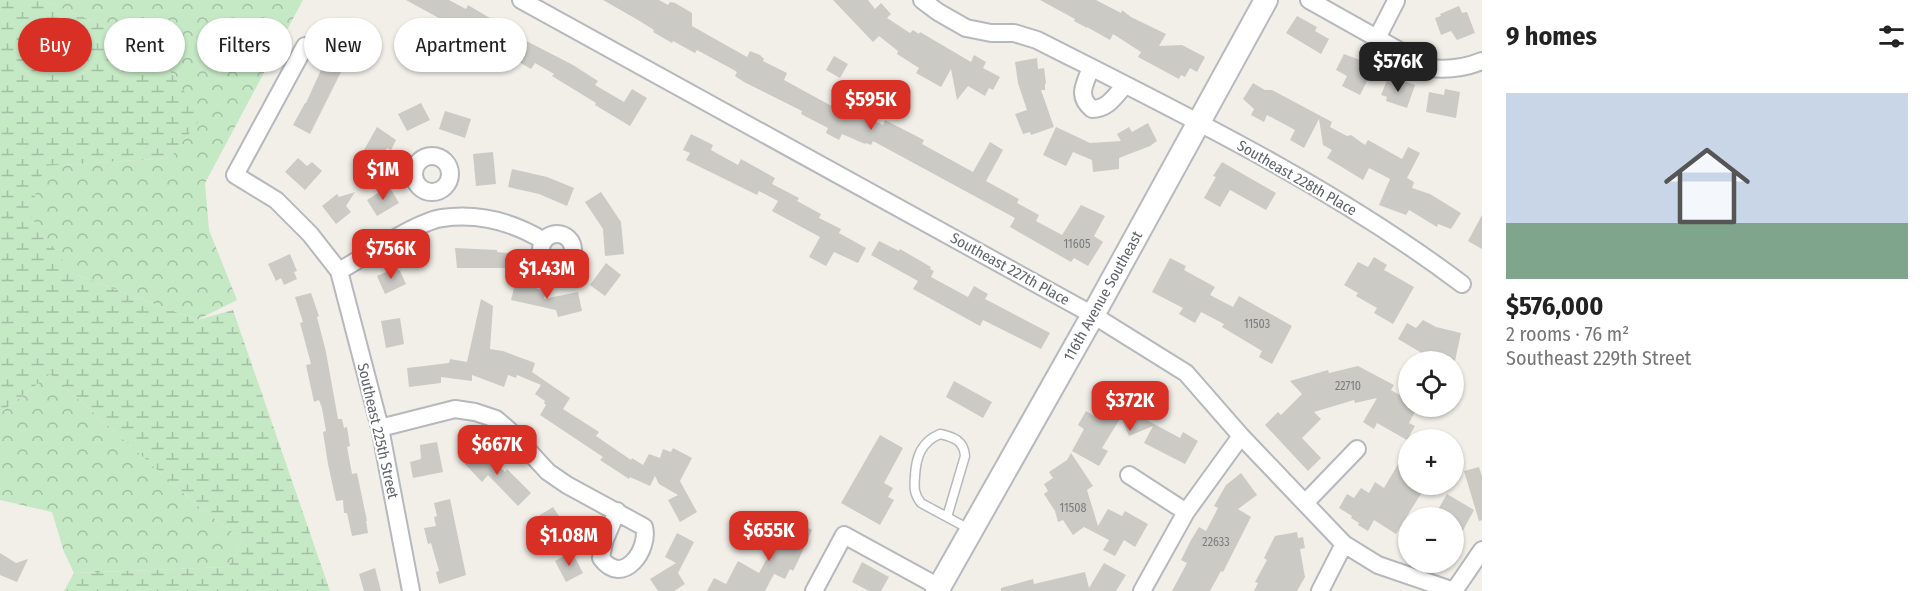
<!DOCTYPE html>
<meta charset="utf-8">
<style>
:root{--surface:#fff;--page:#f6f6f6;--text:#222;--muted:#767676;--line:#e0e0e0;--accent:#d93025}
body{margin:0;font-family:"Fira Sans Condensed",sans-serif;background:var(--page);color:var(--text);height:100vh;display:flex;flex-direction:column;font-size:22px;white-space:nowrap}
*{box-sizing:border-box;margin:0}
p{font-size:20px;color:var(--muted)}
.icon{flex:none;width:33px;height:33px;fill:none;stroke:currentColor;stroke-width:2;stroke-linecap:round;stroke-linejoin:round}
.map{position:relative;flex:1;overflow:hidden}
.details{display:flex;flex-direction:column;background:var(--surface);width:450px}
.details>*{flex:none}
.hud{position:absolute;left:18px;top:18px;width:570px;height:54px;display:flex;gap:12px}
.tools{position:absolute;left:1398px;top:351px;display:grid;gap:12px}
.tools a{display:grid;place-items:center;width:66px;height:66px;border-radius:50%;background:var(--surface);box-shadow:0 2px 4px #0004;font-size:30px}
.price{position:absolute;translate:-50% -51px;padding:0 14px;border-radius:12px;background:var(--accent);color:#fff;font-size:20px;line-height:39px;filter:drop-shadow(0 2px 3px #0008)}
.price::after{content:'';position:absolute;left:50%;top:36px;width:18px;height:14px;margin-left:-9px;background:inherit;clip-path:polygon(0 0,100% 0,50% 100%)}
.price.on{background:#222;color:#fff}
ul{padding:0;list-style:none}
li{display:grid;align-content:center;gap:12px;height:318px;padding:0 24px}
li+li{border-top:2px solid var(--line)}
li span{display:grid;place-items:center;height:186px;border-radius:0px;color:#555}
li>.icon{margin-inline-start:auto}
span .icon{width:108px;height:108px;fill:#fffc;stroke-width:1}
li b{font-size:26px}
h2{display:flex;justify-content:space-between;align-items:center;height:72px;padding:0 24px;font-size:26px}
.pill{padding:0 21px;border-radius:27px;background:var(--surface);box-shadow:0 2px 4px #0004;font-size:21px;line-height:54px}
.pill.on{background:var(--accent);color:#fff}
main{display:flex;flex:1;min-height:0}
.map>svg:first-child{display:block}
.forest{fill:url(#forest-crowns)}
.wetland{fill:url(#wetland-marsh)}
.building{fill:#cccac5}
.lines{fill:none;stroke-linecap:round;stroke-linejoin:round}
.lane-casing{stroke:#b5b8bc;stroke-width:11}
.street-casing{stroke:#b5b8bc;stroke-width:20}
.secondary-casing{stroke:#b6babf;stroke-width:26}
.lane{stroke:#fff;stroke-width:8}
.street{stroke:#fff;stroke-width:16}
.secondary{stroke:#fff;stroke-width:22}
.labels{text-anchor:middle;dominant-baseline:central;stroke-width:4.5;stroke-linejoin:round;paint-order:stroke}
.number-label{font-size:12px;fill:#7a7d7f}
.street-label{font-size:15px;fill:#5f6368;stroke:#fff}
</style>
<main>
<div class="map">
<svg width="1482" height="591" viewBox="0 0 1482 591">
<defs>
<pattern id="forest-crowns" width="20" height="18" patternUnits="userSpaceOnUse" patternTransform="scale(1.5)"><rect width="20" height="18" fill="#c5e8c5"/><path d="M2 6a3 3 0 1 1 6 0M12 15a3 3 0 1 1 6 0" fill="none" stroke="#a3c0a4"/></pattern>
<pattern id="wetland-marsh" width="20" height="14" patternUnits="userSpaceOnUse" patternTransform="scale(1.5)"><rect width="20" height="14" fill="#c5e8c5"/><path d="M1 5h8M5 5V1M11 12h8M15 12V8" fill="none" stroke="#a3c0a4"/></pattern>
</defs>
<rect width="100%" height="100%" fill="#f1efe8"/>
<path class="forest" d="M 44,0 L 303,0 L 205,183 L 209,230 L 237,300 L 197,320 L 72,273 L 28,214 L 45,166 L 170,158 L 154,48 Z
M 50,374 L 198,506 L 243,540 L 228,567 L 74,573 L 64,552 L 52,512 L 0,500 L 0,413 Z"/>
<path class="wetland" d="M 0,0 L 44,0 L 154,48 L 202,117 L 170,158 L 45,166 L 29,214 L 72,273 L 197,320 L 233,310 L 330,591 L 64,591 L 74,573 L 228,567 L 243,540 L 198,506 L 50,374 L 0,413 Z"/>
<path class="building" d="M 406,0 L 449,0 L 466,9 L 468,5 L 505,27 L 509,32 L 573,65 L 598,81 L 595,85 L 624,102 L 632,89 L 647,98 L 630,126 L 595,105 L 596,103 L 552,76 L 554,74 L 535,63 L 531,69 L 502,52 L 504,50 L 448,19 L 446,22 Z
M 603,0 L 659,0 L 668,5 L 670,2 L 675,3 L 692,13 L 692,26 L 747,57 L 750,51 L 760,55 L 764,59 L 763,61 L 787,73 L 784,80 L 850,116 L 853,110 L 883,125 L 885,120 L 924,140 L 922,144 L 973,172 L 990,142 L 1003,150 L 986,181 L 1019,199 L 1017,203 L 1039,215 L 1036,221 L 1062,235 L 1081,205 L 1105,216 L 1094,236 L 1103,242 L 1088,266 L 1074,258 L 1071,262 L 1010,227 L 1015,218 L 873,141 L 871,145 L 866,143 L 865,144 L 842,134 L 839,140 L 826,133 L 828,128 L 801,114 L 802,111 L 744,82 L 735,76 L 737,72 L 732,69 L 697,50 L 695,53 L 673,41 L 672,43 L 653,32 L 654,30 L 638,20 Z
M 833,0 L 868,0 L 875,9 L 881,3 L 891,14 L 887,18 L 910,33 L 913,30 L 919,34 L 920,32 L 971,62 L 974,55 L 986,62 L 983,68 L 1000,77 L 993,90 L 989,88 L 985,96 L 968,86 L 957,100 L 951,69 L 941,87 L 916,73 L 919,68 L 897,54 L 898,51 L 879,36 L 873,42 Z
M 1040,0 L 1096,0 L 1121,13 L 1122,10 L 1131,17 L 1166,34 L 1159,46 L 1182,45 L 1205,57 L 1197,72 L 1190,68 L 1185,77 L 1181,75 L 1179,79 L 1138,57 L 1141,52 L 1113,34 L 1110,40 L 1087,27 L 1087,28 L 1074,21 L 1075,19 Z
M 1459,6 L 1462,13 L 1467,12 L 1475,33 L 1457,40 L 1451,31 L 1441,35 L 1435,18 L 1441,16 L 1440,14 Z
M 1297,16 L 1317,27 L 1315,31 L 1329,39 L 1321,54 L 1286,33 Z
M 342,35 L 359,44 L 348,65 L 345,64 L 310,134 L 293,125 L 305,103 L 306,103 L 321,70 L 323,71 Z
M 1344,54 L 1360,60 L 1362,56 L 1376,63 L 1360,95 L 1342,86 L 1347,76 L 1336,70 Z
M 834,56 L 848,64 L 840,78 L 826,70 Z
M 1037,58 L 1038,69 L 1044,68 L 1046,83 L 1045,84 L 1045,90 L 1041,90 L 1054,127 L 1031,135 L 1030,132 L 1023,134 L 1015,114 L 1027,110 L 1018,83 L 1015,62 Z
M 1387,80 L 1400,84 L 1401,80 L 1415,85 L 1407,108 L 1386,101 L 1387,97 L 1381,95 Z
M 1253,83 L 1265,90 L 1272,90 L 1332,122 L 1330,127 L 1347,136 L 1351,135 L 1365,145 L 1368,140 L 1402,159 L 1408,147 L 1420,153 L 1407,178 L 1414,182 L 1412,188 L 1430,194 L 1461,213 L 1451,229 L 1438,224 L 1437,227 L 1409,210 L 1406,215 L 1379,205 L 1390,179 L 1369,168 L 1363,180 L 1327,158 L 1332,150 L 1323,145 L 1319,119 L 1304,148 L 1290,140 L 1295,130 L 1267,115 L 1264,122 L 1251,115 L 1254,109 L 1243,99 Z
M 1445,89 L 1460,92 L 1456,118 L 1426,112 L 1429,92 L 1444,95 Z
M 421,103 L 430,120 L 407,131 L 398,114 Z
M 445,111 L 471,119 L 465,138 L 439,129 Z
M 1148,123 L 1157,141 L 1150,146 L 1119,158 L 1119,169 L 1093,172 L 1092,160 L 1073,152 L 1066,166 L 1043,155 L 1056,127 L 1090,143 L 1121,141 L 1117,134 L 1129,127 L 1132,132 Z
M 377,127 L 396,140 L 391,150 L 387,148 L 381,160 L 364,150 Z
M 691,134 L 713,145 L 711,150 L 738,165 L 741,159 L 775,178 L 772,184 L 799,198 L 797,201 L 821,214 L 819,218 L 841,229 L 839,233 L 866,248 L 858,263 L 834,252 L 826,266 L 809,257 L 820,237 L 772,211 L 778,201 L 759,191 L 757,195 L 686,160 L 690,153 L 683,150 Z
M 493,152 L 496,184 L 476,186 L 473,154 Z
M 298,158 L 307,166 L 312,162 L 322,171 L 305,190 L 285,172 Z
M 1222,162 L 1276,193 L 1266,210 L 1230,190 L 1220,207 L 1204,198 L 1216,177 L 1213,176 Z
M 512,169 L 547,177 L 574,188 L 567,206 L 539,194 L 508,187 Z
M 389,186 L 399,203 L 377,216 L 367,200 Z
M 355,192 L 346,206 L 351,212 L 336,224 L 322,206 L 337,194 L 339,197 Z
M 601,192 L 621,222 L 624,254 L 605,256 L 603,229 L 585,202 Z
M 1482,215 L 1482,249 L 1468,241 Z
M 879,241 L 899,251 L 900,249 L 931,267 L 930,269 L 934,271 L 931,277 L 968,297 L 974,286 L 988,294 L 985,299 L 1050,333 L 1041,349 L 983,320 L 980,326 L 913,289 L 918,281 L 871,255 Z
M 455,248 L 497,250 L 497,252 L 508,253 L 508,268 L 457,268 Z
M 290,254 L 297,271 L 294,272 L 297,279 L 284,285 L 281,278 L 276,281 L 268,264 Z
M 1374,257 L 1387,265 L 1384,270 L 1414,287 L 1393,324 L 1374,313 L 1377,308 L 1356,296 L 1358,293 L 1344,285 L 1358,262 L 1368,267 Z
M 1170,258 L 1186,266 L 1184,270 L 1215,287 L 1210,295 L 1233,307 L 1239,296 L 1292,326 L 1272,364 L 1259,357 L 1262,351 L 1222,327 L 1224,324 L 1201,312 L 1195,323 L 1179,314 L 1183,308 L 1152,292 Z
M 606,263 L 621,275 L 605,296 L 590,285 Z
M 395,268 L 400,271 L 406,284 L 385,294 L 377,276 Z
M 516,281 L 546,292 L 544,299 L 578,292 L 582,311 L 558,317 L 556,310 L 511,300 Z
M 311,293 L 319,316 L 317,317 L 326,352 L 338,419 L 342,419 L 344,428 L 347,427 L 350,446 L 347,447 L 352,474 L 357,473 L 367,521 L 366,521 L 368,533 L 352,536 L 347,513 L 344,513 L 343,500 L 336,501 L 328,464 L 323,432 L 326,431 L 322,408 L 319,400 L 314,402 L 306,365 L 311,364 L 300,323 L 303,322 L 295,297 Z
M 481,299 L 493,306 L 490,349 L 503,351 L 535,363 L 532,372 L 570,398 L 563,409 L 599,432 L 596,436 L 631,460 L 632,458 L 643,465 L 649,454 L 660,458 L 663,449 L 671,452 L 673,448 L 692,458 L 680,481 L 697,512 L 680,522 L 668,500 L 678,495 L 659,484 L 655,476 L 650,486 L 630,477 L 629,479 L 600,460 L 603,457 L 540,415 L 546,405 L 544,403 L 545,401 L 535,394 L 541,385 L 517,375 L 516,378 L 508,375 L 504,387 L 472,375 L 472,381 L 441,377 L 441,383 L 409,387 L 407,368 L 449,363 L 450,359 L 467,362 Z
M 400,318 L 404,344 L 386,348 L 381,321 Z
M 1423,320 L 1436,327 L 1461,333 L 1455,361 L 1437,362 L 1398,339 L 1407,323 L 1416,328 Z
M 1358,366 L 1394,385 L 1391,390 L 1408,400 L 1408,406 L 1418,406 L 1409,423 L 1415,426 L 1407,440 L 1377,423 L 1374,429 L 1363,422 L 1377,398 L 1355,403 L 1354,400 L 1314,412 L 1321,419 L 1302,438 L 1321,458 L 1308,471 L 1265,425 L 1278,412 L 1281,415 L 1302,394 L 1290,381 L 1328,370 L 1329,373 Z
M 954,381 L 992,402 L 983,418 L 946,397 Z
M 1140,394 L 1142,401 L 1150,398 L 1156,412 L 1143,418 L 1180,438 L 1183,432 L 1198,441 L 1185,464 L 1144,443 L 1153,426 L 1129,436 L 1121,417 L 1102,448 L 1108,451 L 1099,466 L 1072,451 L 1084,429 L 1078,425 L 1086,411 L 1096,417 L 1099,411 L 1106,416 L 1124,407 L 1127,399 Z
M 880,435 L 903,448 L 884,483 L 893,488 L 888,497 L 894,500 L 880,525 L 841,503 Z
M 437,442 L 443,472 L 413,478 L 410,462 L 421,459 L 420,445 Z
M 477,449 L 486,458 L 489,455 L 505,472 L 507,469 L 531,493 L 518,506 L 488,475 L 482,482 L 463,462 Z
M 1071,453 L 1093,486 L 1087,490 L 1098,526 L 1108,509 L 1122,516 L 1125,511 L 1148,524 L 1135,547 L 1124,540 L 1115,556 L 1103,550 L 1109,540 L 1084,527 L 1073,535 L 1063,520 L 1058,522 L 1055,511 L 1044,494 L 1048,491 L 1044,484 L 1053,478 L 1049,472 L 1067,460 Z
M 1408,458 L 1408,484 L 1427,484 L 1396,534 L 1374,520 L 1368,531 L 1358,525 L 1359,523 L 1351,518 L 1352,516 L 1339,508 L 1347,494 L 1354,498 L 1361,488 L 1369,493 L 1375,482 L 1384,488 L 1400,461 Z
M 1479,467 L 1482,476 L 1482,520 L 1479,521 L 1464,471 Z
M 1241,473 L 1257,495 L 1238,509 L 1251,517 L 1223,572 L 1221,571 L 1210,591 L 1172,591 L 1187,563 L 1181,560 L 1191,540 L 1199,527 L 1206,531 L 1218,508 L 1214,506 L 1226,485 Z
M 1447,494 L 1474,510 L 1454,547 L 1454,518 L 1443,518 L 1436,513 Z
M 450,499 L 466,575 L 439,584 L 436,572 L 439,571 L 431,543 L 428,544 L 424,528 L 436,526 L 434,517 L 437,516 L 434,503 Z
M 553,507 L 567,528 L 552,538 L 537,517 Z
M 789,517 L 812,530 L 799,559 L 793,571 L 790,569 L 785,579 L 774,574 L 765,591 L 707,591 L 714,578 L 726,584 L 738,561 L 759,573 Z
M 1297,532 L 1298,538 L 1303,537 L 1305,548 L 1300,549 L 1305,577 L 1297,591 L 1254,591 L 1258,583 L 1255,582 L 1267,560 L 1264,558 L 1275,536 Z
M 677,533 L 694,542 L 678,573 L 685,584 L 674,591 L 658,591 L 650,579 L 676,563 L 665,557 Z
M 572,552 L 583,573 L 566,582 L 555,561 Z
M 0,553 L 16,563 L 28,559 L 17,582 L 0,575 Z
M 862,562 L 889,577 L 881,591 L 869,591 L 852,582 Z
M 1104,563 L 1126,575 L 1116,591 L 1001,591 L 1001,588 L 1033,579 L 1034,584 L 1085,572 L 1089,588 Z
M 375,568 L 381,591 L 364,591 L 359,574 Z"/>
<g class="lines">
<defs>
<path id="lane" d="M 947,517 L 965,456 C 964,441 954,437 940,434 C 921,442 916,457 915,476 C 914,488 914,494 921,503 L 971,530"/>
<path id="street" d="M 521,0 L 1093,315 L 1186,373 L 1241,436 L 1344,544 L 1378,565 L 1454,591
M 922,0 L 938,12 L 966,28 L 991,33 L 1014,33 L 1037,40 C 1183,114 1332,186 1462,284
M 1309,0 L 1430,68 C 1448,70 1465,68 1482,61
M 1377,38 L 1396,1
M 305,46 L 235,175 L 276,200 L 310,234 L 339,271 L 380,428 L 411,591
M 1091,67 C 1085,85 1076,95 1092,109 C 1108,109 1115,96 1125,85
M414 174a18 18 0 1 1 36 0a18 18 0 1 1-36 0Z
M541 250a16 16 0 1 1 32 0a16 16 0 1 1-32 0Z
M 339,271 C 364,257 416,222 442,218 C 478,213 513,222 544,241
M 380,428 L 455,409 L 475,412 L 496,419 L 510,431 L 548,472 L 567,485 L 644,527 C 650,549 623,588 601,558 L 604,542 L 617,511
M 1129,475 L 1186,512
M 1305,503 L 1357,449
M 814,591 L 844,535 L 939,587
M 1142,591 L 1186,512 L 1241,436
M 1320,591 L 1344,544
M 1454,591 L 1482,550"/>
<path id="secondary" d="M 937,591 L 1093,315 L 1266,0"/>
</defs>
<use href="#lane" class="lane-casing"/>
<use href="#street" class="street-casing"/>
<use href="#secondary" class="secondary-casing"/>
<use href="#lane" class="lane"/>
<use href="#street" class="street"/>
<use href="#secondary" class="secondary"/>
</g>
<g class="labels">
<g class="number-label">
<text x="1077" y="244">11605</text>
<text x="1257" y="324">11503</text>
<text x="1348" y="386">22710</text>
<text x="1073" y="508">11508</text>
<text x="1216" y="542">22633</text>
</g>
<g class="street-label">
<text transform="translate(1297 178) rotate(30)">Southeast 228th Place</text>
<text transform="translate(1010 269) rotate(29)">Southeast 227th Place</text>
<text transform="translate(1103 296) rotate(-61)">116th Avenue Southeast</text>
<text transform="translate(378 431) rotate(77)">Southeast 225th Street</text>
</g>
</g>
</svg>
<div class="tools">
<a><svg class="icon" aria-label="locate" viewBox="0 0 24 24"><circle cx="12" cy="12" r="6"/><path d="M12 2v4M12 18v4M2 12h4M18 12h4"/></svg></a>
<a>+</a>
<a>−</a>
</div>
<b class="price on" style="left:1398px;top:93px">$576K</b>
<b class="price" style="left:871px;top:131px">$595K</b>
<b class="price" style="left:383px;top:201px">$1M</b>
<b class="price" style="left:391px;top:280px">$756K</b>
<b class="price" style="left:547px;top:300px">$1.43M</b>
<b class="price" style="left:1130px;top:432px">$372K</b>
<b class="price" style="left:497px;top:476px">$667K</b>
<b class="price" style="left:769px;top:562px">$655K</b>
<b class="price" style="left:569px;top:567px">$1.08M</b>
<div class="hud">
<a class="pill on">Buy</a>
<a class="pill">Rent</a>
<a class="pill">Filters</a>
<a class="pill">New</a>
<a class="pill">Apartment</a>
</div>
</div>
<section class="details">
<h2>9 homes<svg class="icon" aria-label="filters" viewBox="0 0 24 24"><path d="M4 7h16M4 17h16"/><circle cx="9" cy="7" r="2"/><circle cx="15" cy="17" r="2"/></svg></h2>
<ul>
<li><span style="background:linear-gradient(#c9d6e8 70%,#7fa58c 0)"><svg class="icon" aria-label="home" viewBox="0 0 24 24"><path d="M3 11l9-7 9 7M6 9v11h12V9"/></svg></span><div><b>$576,000</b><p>2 rooms · 76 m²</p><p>Southeast 229th Street</p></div></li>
</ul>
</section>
</main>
